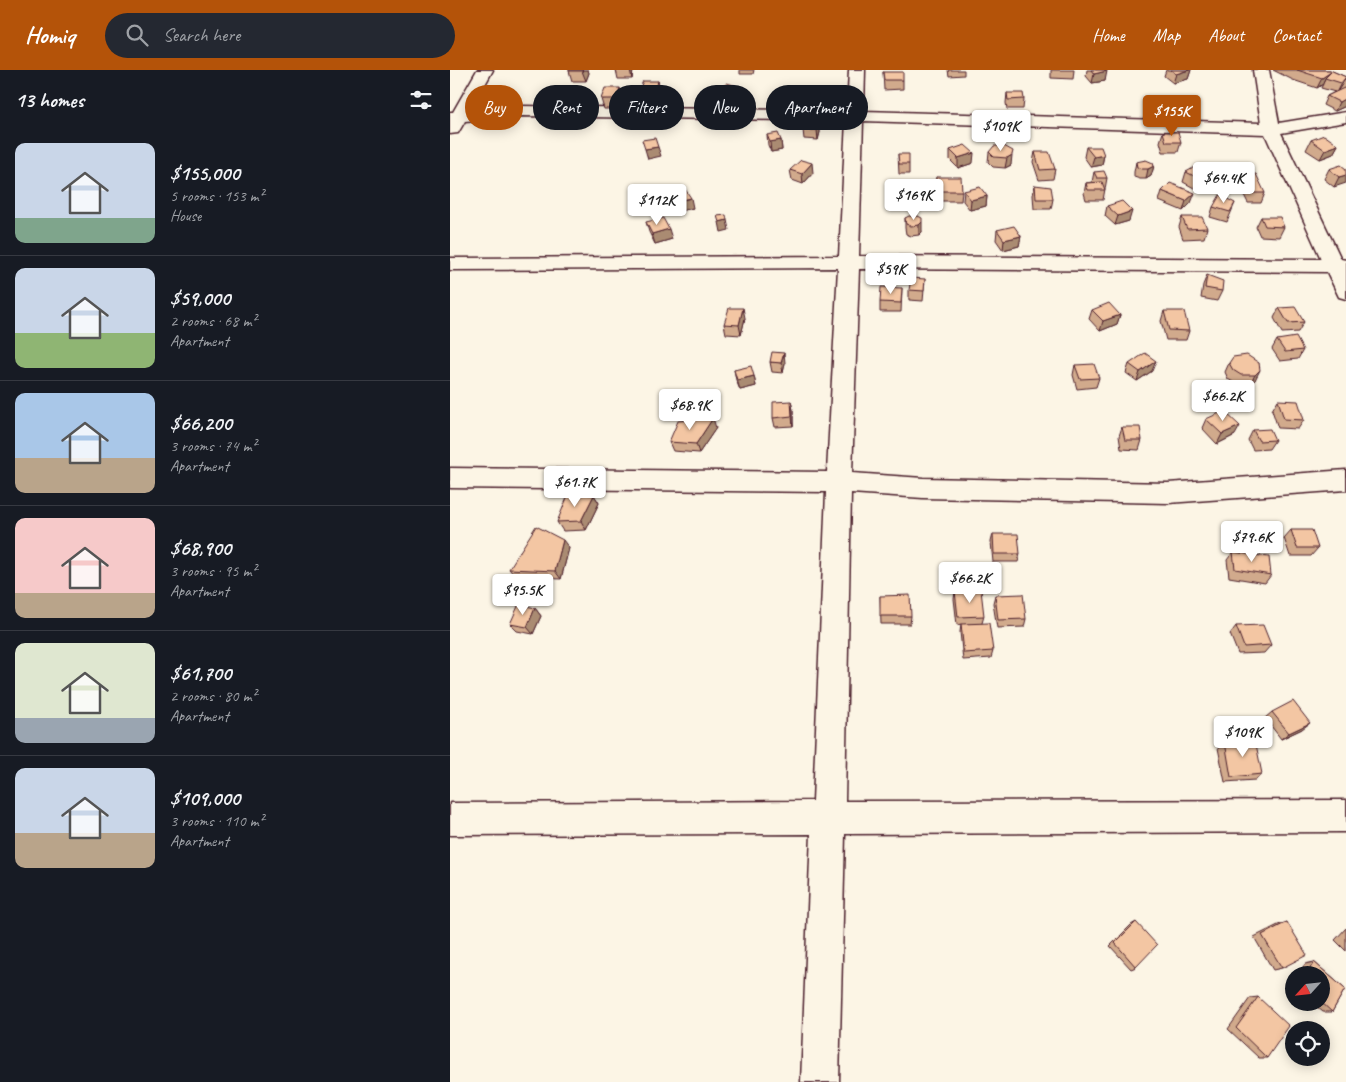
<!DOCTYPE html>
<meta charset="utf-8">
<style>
:root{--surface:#171b24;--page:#242831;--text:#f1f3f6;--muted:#9ea1a6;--line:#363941;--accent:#b45309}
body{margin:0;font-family:Caveat,sans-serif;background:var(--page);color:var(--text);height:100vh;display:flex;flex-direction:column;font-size:19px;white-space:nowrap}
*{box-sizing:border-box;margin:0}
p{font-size:16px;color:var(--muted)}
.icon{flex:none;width:28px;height:28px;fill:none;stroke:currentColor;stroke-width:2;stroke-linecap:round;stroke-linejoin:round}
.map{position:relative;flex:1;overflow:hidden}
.side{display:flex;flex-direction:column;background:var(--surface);width:450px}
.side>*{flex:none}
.hud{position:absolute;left:15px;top:15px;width:475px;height:45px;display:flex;gap:10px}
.needle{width:32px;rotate:243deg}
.buttons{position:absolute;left:835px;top:896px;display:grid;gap:10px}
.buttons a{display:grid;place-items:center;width:45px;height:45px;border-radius:50%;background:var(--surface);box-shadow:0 2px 12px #0003;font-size:25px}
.price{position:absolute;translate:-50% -42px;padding:0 11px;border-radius:5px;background:#fff;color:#222;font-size:16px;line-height:32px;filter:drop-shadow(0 1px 2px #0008)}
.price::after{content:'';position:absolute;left:50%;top:30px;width:15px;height:11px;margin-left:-8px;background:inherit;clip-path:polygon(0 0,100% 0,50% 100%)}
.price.active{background:var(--accent);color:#fff}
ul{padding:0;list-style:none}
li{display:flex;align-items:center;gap:15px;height:125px;padding:0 15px}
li+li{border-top:1px solid var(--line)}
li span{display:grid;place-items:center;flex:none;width:140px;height:100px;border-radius:10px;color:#555}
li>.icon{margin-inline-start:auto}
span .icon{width:60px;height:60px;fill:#fffc;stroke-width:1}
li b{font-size:21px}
h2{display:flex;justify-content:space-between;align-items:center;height:60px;padding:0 15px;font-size:21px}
.tag{padding:0 18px;border-radius:22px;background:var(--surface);box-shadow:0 2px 12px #0003;font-size:18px;line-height:45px}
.tag.active{background:var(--accent);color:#fff}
header{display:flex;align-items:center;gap:30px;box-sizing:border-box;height:70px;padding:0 25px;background:var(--accent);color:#fff}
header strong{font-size:24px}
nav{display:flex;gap:28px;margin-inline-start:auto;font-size:18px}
.search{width:350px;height:45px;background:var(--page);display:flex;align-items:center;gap:12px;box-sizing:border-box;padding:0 18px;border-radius:28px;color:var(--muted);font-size:19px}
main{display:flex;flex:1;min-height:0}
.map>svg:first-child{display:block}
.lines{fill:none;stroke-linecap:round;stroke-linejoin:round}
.minor-casing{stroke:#4a1f2b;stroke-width:3}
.minor{fill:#fcf5e5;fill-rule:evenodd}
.wall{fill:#d1aa8c;stroke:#4a1f2b}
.shaded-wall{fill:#aa8b72;stroke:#4a1f2b}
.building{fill:#f3c6a3;stroke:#4a1f2b}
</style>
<header>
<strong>Homiq</strong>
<div class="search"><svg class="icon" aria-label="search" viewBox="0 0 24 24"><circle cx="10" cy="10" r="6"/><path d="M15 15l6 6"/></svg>Search here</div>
<nav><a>Home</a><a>Map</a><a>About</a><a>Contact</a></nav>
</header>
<main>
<section class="side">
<h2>13 homes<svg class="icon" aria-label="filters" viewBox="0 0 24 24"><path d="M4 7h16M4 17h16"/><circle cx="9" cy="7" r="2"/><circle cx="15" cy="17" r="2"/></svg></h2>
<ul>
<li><span style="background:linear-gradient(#c9d6e8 75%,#7fa58c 0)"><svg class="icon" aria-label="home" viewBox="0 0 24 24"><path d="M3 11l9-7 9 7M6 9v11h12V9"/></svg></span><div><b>$155,000</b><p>5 rooms · 153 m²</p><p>House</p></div></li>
<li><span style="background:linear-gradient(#c9d6e8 65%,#8fb573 0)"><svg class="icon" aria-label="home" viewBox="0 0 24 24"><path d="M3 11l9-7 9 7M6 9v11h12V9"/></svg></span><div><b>$59,000</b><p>2 rooms · 68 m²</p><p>Apartment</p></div></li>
<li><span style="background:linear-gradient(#a9c7e8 65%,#b9a48a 0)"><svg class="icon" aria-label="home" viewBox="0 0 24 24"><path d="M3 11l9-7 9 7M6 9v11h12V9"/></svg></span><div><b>$66,200</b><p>3 rooms · 74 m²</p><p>Apartment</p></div></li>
<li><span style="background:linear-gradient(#f6c9c9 75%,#b9a48a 0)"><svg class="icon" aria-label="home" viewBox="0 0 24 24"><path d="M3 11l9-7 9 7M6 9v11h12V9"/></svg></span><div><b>$68,900</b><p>3 rooms · 95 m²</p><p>Apartment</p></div></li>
<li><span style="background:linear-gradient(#dfe7d0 75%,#9aa5b1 0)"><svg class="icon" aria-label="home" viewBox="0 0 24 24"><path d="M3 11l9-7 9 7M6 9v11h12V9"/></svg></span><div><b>$61,700</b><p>2 rooms · 80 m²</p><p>Apartment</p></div></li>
<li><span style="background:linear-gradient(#c9d6e8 65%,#b9a48a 0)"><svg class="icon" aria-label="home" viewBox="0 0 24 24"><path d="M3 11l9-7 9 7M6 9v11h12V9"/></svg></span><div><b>$109,000</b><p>3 rooms · 110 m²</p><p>Apartment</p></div></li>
</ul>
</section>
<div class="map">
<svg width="896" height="1012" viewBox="0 0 896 1012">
<rect width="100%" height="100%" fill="#fcf5e5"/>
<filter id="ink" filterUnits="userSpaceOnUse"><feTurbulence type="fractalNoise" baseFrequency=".02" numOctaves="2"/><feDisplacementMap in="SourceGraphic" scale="10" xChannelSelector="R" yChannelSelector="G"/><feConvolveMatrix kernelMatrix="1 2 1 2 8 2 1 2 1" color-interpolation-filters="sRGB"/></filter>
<g filter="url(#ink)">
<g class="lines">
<defs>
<path id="minor" d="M 27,0 L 43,0 L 21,40 L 71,36 L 397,41 L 399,0 L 415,0 L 414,41 L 811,53 L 803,0 L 819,0 L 829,53 L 896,42 L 896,52 L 831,63 L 891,189 L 896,190 L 896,229 L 889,227 L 877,202 L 409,199 L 402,403 L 473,408 L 718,413 L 896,400 L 896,420 L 718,433 L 473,428 L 401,423 L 395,731 L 896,730 L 896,762 L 395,764 L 389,1012 L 351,1012 L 361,764 L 0,765 L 0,733 L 363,731 L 376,422 L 0,418 L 0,398 L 377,402 L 388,198 L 0,200 L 0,188 L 389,186 L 396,51 L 71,46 L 15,51 L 8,63 L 0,64 L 0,42 L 3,42 ZM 413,51 L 815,64 L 871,189 L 409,186 Z"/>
</defs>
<use href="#minor" class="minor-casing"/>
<use href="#minor" class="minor"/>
</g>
<path class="wall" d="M 119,0 L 138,0 L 139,3 L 136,11 L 122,11 L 119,1 Z
M 166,0 L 183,0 L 182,9 L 168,9 Z
M 290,0 L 304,0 L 303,4 L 290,4 Z
M 498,0 L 514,0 L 514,5 L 499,6 Z
M 601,0 L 624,0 L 623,9 L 601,8 Z
M 637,0 L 656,0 L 655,11 L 642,13 L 636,6 Z
M 716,0 L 741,0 L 738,9 L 723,13 L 714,6 Z
M 823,0 L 880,0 L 896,7 L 896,36 L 885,41 L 873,35 L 877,26 L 885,22 L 871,18 L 873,14 L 867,18 L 843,10 Z
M 433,2 L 453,10 L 453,19 L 434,20 Z
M 208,11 L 211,20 L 209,27 L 193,27 L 190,18 Z
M 291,17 L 293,27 L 283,35 L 269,31 L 267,21 Z
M 557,23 L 574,29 L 573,39 L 557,39 L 556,33 Z
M 173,27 L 169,39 L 154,39 L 151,29 Z
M 369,52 L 370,62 L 368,70 L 354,69 L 353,60 Z
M 713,62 L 731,72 L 728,82 L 713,82 L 710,72 Z
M 317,65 L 331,70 L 332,80 L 321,82 L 318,75 Z
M 861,70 L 888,75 L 883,84 L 870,89 L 856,80 Z
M 554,76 L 561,95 L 555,98 L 543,97 L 538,92 L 539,82 Z
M 636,77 L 654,85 L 652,95 L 641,97 L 634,87 Z
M 500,80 L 523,93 L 508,98 L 500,90 Z
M 585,82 L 605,99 L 603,109 L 589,110 L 583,92 Z
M 448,84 L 459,94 L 459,104 L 449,104 Z
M 686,92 L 704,96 L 701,106 L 696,109 L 690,109 L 684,107 L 684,102 Z
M 879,99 L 896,99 L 884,117 L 874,109 Z
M 340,100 L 363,103 L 353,114 L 342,110 Z
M 644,102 L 657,108 L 653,130 L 636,130 L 634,123 L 636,113 L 642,112 Z
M 736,102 L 758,102 L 755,112 L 744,118 L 733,112 Z
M 793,105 L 815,123 L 811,133 L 798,133 L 789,115 Z
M 486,107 L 512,121 L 511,131 L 486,131 Z
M 585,115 L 603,129 L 601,139 L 584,139 L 583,125 Z
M 514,121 L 537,126 L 536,136 L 520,140 L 513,131 Z
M 712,121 L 741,133 L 733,141 L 709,131 Z
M 218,123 L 243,138 L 226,142 L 220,133 Z
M 785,133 L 777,152 L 760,147 L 763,137 Z
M 657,136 L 679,151 L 665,155 L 655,146 Z
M 468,146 L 472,162 L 469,165 L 461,166 L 456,164 L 455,158 L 455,148 Z
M 732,147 L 757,158 L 754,168 L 733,169 L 729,157 Z
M 811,147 L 834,157 L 829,167 L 810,166 L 806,157 Z
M 196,152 L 222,169 L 205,174 L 199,162 Z
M 547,160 L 571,166 L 569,176 L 553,180 L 546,170 Z
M 757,205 L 772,221 L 767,231 L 751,228 L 753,215 Z
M 475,209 L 473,231 L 459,230 L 459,220 Z
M 452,218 L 451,242 L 430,242 L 430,232 Z
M 829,238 L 854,252 L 848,262 L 832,263 L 824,248 Z
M 642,240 L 670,245 L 667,254 L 650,261 L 639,249 Z
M 714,241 L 739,261 L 736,270 L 716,270 L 711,251 Z
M 295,248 L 291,265 L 276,264 L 274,254 Z
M 827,270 L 853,280 L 848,289 L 830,291 L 822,279 Z
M 320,292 L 335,293 L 333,303 L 322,302 Z
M 779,293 L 809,293 L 805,310 L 800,314 L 786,314 L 778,309 L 775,302 Z
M 679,294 L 702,301 L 687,311 L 676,303 Z
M 625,295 L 649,308 L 646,317 L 627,319 L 623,305 Z
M 284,300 L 304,306 L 306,316 L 290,320 L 286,310 Z
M 828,330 L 854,350 L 848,359 L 828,358 L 822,340 Z
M 341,331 L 343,340 L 343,356 L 325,357 L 323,348 Z
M 756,349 L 785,365 L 767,374 L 752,358 Z
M 672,357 L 692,370 L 689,380 L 671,379 L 669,366 Z
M 266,358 L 249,383 L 223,381 L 219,372 Z
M 803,360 L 825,370 L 819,379 L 803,380 L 798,370 Z
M 144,425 L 149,433 L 136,460 L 113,461 L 107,452 Z
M 841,460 L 868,478 L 861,486 L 840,486 L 834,468 Z
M 543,464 L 570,484 L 568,492 L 543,492 L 541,472 Z
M 119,478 L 111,509 L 66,507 L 59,499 Z
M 783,482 L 821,505 L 815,513 L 779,507 L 777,490 Z
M 505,521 L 534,546 L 532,553 L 543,581 L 541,588 L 513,590 L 510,562 L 511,554 L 507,555 L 504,529 Z
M 545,525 L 576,549 L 574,557 L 547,558 L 543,533 Z
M 430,526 L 461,546 L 460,554 L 431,554 Z
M 85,538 L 91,546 L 83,564 L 67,561 L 60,554 Z
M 786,556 L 821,575 L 814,583 L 788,584 L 780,564 Z
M 822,642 L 852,659 L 831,669 L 815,648 Z
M 775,672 L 812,704 L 805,710 L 775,712 L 768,678 Z
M 686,852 L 686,897 L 681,899 L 660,876 L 681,855 Z
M 837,852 L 832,898 L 823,900 L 804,867 L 828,855 Z
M 896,858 L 896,881 L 885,870 Z
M 864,892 L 895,919 L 882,942 L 873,942 L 861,932 L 871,932 L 871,905 L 848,905 L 855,894 Z
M 808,927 L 817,988 L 809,988 L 778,959 L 800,928 Z"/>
<path class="shaded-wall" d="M 133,0 L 138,0 L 139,3 L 136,11 L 132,1 Z
M 180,0 L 183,0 L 182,9 Z
M 739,0 L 741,0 L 738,9 L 723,13 L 726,4 Z
M 657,1 L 655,11 L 642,13 L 644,4 Z
M 881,2 L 875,8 L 873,14 L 867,18 L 872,8 Z
M 896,7 L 891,16 L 886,23 L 891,13 Z
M 208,11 L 211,20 L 209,27 L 206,18 Z
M 291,17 L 293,27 L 283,35 L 281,25 Z
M 170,18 L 173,27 L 169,39 L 166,29 Z
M 896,28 L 896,36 L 885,41 L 889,32 Z
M 369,52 L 370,62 L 368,70 L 367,60 Z
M 331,70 L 332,80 L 321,82 L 320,72 Z
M 888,75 L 883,84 L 870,89 L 875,80 Z
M 208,77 L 211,86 L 198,89 L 195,79 Z
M 524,83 L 523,93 L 508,98 L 508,88 Z
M 562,85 L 561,95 L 555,98 L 557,88 Z
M 654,85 L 652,95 L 641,97 L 644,87 Z
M 362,93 L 363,103 L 353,114 L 352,104 Z
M 704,96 L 701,106 L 696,109 L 698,99 Z
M 758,102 L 755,112 L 744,118 L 748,108 Z
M 896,105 L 896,113 L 884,117 L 889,107 Z
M 745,123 L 741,133 L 733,141 L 736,131 Z
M 537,126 L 536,136 L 520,140 L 521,130 Z
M 241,128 L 243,138 L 226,142 L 224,132 Z
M 682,141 L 679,151 L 665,155 L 668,146 Z
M 277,150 L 279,160 L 271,162 L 269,152 Z
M 472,152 L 472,162 L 469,165 L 469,155 Z
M 219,159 L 222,169 L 205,174 L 202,164 Z
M 571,166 L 569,176 L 553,180 L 554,170 Z
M 293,238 L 295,248 L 291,265 L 289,255 Z
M 670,245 L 667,254 L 650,261 L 653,251 Z
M 334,283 L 335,293 L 333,303 L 331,293 Z
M 706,291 L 702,301 L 687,311 L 690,302 Z
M 810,300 L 805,310 L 800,314 L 805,305 Z
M 304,306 L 306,316 L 290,320 L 287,310 Z
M 341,331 L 343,340 L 343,356 L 342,346 Z
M 263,348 L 266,358 L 249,383 L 246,374 Z
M 790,356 L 785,365 L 767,374 L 772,364 Z
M 144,425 L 149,433 L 136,460 L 131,451 Z
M 113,470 L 119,478 L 111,509 L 105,501 Z
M 85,538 L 91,546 L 83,564 L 77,557 Z
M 860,653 L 852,659 L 831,669 L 839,663 Z"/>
<path class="building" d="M 119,0 L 133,0 L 132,1 L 119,1 Z
M 641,0 L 656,0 L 657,1 L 644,4 Z
M 721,0 L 739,0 L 726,4 Z
M 847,0 L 880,0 L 896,7 L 891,13 L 875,8 L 881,2 L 872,8 Z
M 433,2 L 453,2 L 453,10 L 434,10 Z
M 193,11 L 208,11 L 206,18 L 190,18 Z
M 277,13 L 291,17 L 281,25 L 267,21 Z
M 155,18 L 170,18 L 166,29 L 151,29 Z
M 894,18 L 896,19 L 896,28 L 889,32 L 877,26 Z
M 557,23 L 573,23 L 574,29 L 558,30 Z
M 356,51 L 369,52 L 367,60 L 353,60 Z
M 713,62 L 728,62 L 731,72 L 716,72 Z
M 328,63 L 331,70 L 320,72 L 317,65 Z
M 874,65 L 888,75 L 875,80 L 861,70 Z
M 205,68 L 208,77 L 195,79 L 192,70 Z
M 515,75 L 524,83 L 508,88 L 500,80 Z
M 544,76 L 554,76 L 563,81 L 562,85 L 557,88 L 544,87 L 539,82 Z
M 636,77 L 651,77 L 654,85 L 644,87 Z
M 585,82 L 599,82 L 605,99 L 590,100 Z
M 448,84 L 459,84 L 459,94 L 449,94 Z
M 351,90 L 362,93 L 352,104 L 340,100 Z
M 696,90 L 703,93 L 704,96 L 698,99 L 692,99 L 687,97 L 686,92 Z
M 891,95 L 896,99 L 896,105 L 889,107 L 879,99 Z
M 747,96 L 758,102 L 748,108 L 736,102 Z
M 654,101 L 657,108 L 647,108 L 644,102 Z
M 806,104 L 815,123 L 802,123 L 793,105 Z
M 486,107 L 511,107 L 512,121 L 486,121 Z
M 652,112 L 655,120 L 638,120 L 636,113 Z
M 720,113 L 745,123 L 736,131 L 712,121 Z
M 585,115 L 601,117 L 603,129 L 586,129 Z
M 530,117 L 537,126 L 521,130 L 514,121 Z
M 235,119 L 241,128 L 224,132 L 218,123 Z
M 770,125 L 785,133 L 780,142 L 763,137 Z
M 672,131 L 682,141 L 668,146 L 657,136 Z
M 276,145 L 277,150 L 269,152 L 267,146 Z
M 459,146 L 468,146 L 472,148 L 472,152 L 469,155 L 461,156 L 456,154 L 455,148 Z
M 732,147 L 752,147 L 757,158 L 737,159 Z
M 811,147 L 830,147 L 834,157 L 815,156 Z
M 213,148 L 219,159 L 202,164 L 196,152 Z
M 564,156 L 571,166 L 554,170 L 547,160 Z
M 757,205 L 773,211 L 772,221 L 755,218 Z
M 461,208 L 475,209 L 474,221 L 459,220 Z
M 431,217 L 452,218 L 451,233 L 430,232 Z
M 659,233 L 670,245 L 653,251 L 642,240 Z
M 845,237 L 854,252 L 838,253 L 829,238 Z
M 279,238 L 293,238 L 289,255 L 274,254 Z
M 714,241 L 734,241 L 739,261 L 719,260 Z
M 846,267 L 853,280 L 835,282 L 827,270 Z
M 322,282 L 334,283 L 331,293 L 320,292 Z
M 695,283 L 706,291 L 690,302 L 679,294 Z
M 797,285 L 809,293 L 810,300 L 805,305 L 791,305 L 783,300 L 779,293 L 783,287 Z
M 644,294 L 649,308 L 630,309 L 625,295 Z
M 301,296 L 304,306 L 287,310 L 284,300 Z
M 828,330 L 848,331 L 854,350 L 834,349 Z
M 341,331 L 342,346 L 323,348 L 323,332 Z
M 774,341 L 790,356 L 772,364 L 756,349 Z
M 263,348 L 246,374 L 219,372 L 228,351 Z
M 672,357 L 690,357 L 692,370 L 675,370 Z
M 820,359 L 825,370 L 809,371 L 803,360 Z
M 119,423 L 144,425 L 131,451 L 107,452 Z
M 86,456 L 113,470 L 105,501 L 59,499 Z
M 841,460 L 862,460 L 868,478 L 847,478 Z
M 543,464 L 568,464 L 570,484 L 544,484 Z
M 783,482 L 819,487 L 821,505 L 785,499 Z
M 531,520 L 534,546 L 508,547 L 505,521 Z
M 573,524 L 576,549 L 548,550 L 545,525 Z
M 460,525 L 461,546 L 430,546 L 430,526 Z
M 69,534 L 85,538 L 77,557 L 60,554 Z
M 539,553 L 543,581 L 514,583 L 511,554 Z
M 813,555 L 821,575 L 794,577 L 786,556 Z
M 843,631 L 860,653 L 839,663 L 822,642 Z
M 805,669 L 812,704 L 781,707 L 775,672 Z
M 686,852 L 707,875 L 686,897 L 665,873 Z
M 837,852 L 857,885 L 832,898 L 812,865 Z
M 864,892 L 895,919 L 882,942 L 871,932 L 871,905 L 856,905 Z
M 808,927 L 839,956 L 817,988 L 786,958 Z"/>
</g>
</svg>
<div class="buttons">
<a><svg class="needle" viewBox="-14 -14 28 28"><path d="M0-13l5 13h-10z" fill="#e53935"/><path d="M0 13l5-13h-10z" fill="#9ea1a6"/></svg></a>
<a><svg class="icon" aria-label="locate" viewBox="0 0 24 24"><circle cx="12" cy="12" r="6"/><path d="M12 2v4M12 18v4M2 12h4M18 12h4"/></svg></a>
</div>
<b class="price active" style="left:722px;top:67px">$155K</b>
<b class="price" style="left:551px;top:82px">$109K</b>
<b class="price" style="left:774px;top:134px">$64.4K</b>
<b class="price" style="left:464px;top:151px">$169K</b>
<b class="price" style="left:207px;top:156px">$112K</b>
<b class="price" style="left:441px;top:225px">$59K</b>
<b class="price" style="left:773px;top:352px">$66.2K</b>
<b class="price" style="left:240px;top:361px">$68.9K</b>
<b class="price" style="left:125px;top:438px">$61.7K</b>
<b class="price" style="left:802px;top:493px">$79.6K</b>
<b class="price" style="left:520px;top:534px">$66.2K</b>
<b class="price" style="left:73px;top:546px">$95.5K</b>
<b class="price" style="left:793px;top:688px">$109K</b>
<div class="hud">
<a class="tag active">Buy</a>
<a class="tag">Rent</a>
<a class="tag">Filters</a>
<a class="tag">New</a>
<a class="tag">Apartment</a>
</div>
</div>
</main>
